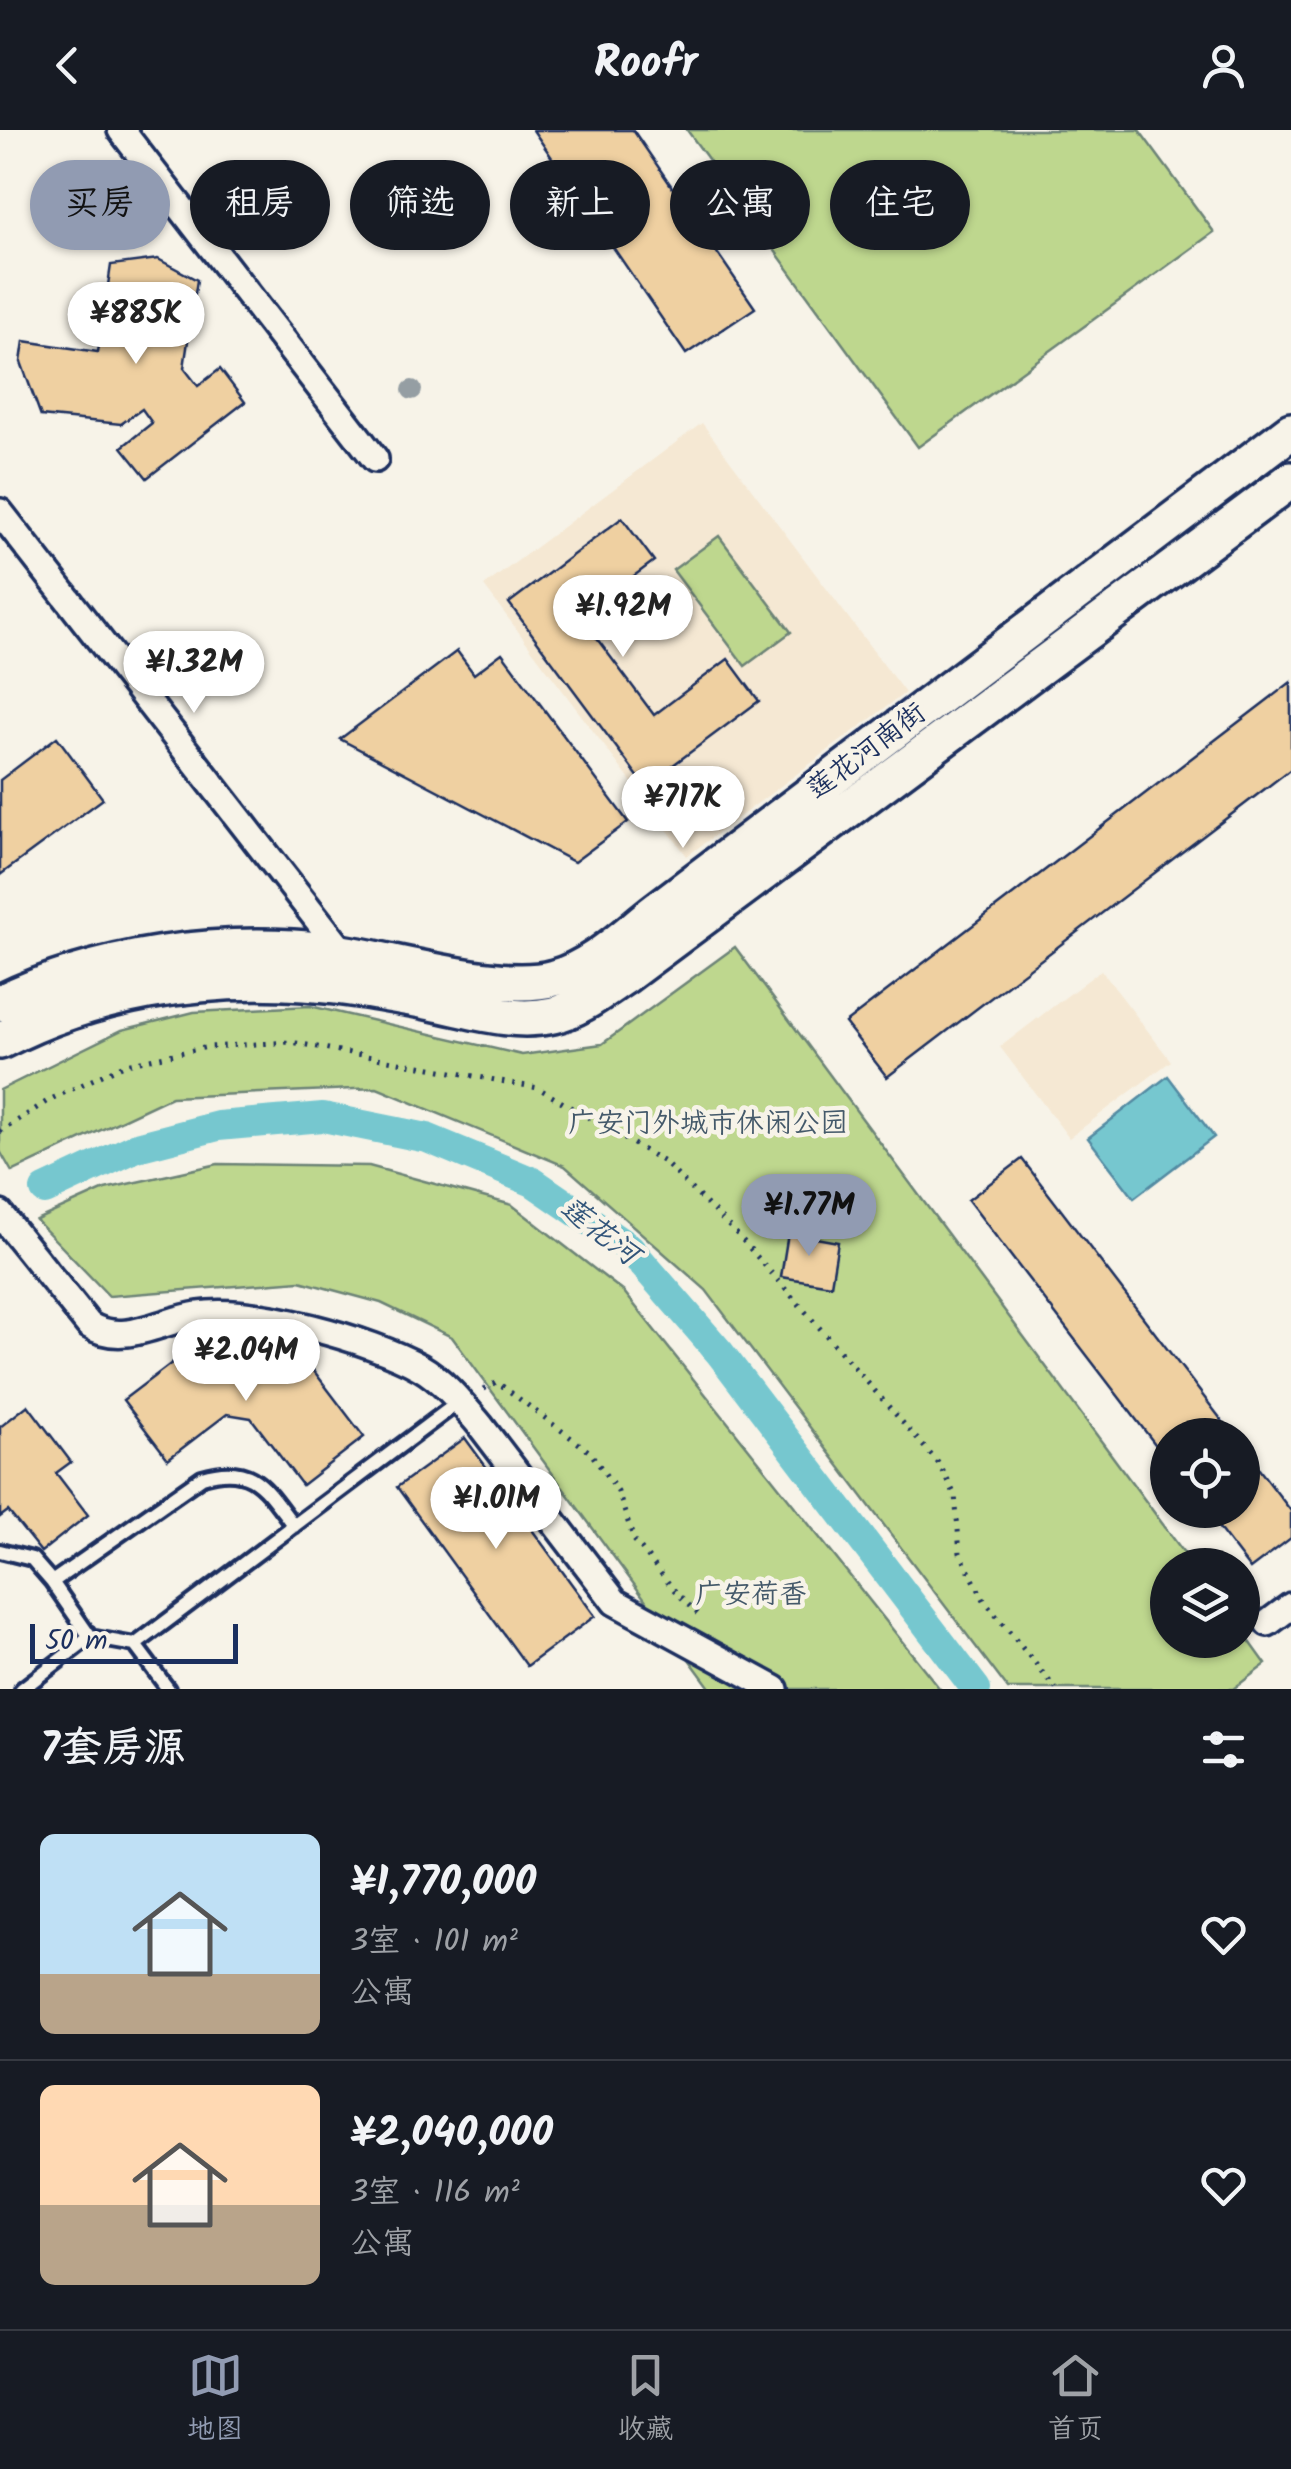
<!DOCTYPE html>
<html lang="zh">
<meta charset="utf-8">
<style>
:root{--surface:#171b24;--page:#20242c;--text:#f1f3f6;--muted:#9ea1a6;--line:#363941;--accent:#919bb2}
body{margin:0;font-family:Kalam,"LXGW WenKai TC",sans-serif;background:var(--page);color:var(--text);height:100vh;display:flex;flex-direction:column;font-size:38px;white-space:nowrap}
*{box-sizing:border-box;margin:0}
p{font-size:32px;color:var(--muted)}
.icon{flex:none;width:55px;height:55px;fill:none;stroke:currentColor;stroke-width:2;stroke-linecap:round;stroke-linejoin:round}
.map{position:relative;height:1559px;overflow:hidden}
.side{display:flex;flex-direction:column;background:var(--surface);flex:1}
.side>*{flex:none}
.banner{position:absolute;left:30px;top:30px;width:1232px;height:90px;display:flex;gap:20px}
.buttons{position:absolute;left:1150px;top:1288px;display:grid;gap:20px}
.buttons a{display:grid;place-items:center;width:110px;height:110px;border-radius:50%;background:var(--surface);box-shadow:0 2px 8px #0004;font-size:50px}
.scale{position:absolute;left:30px;bottom:25px;width:208px;box-sizing:border-box;padding-left:10px;border:5px solid #1b2f5e;border-top:0;font-size:28px;line-height:35px;white-space:nowrap;color:#1b2f5e;-webkit-text-stroke:8px #f7f3e8;paint-order:stroke}
.price{position:absolute;translate:-50% -85px;padding:0 22px;border-radius:35px;background:#fff;color:#222;font-size:32px;line-height:65px;filter:drop-shadow(0 2px 5px #0008)}
.price::after{content:'';position:absolute;left:50%;top:60px;width:30px;height:22px;margin-left:-15px;background:inherit;clip-path:polygon(0 0,100% 0,50% 100%)}
.price.current{background:var(--accent);color:#111}
ul{padding:0;list-style:none}
li{display:flex;align-items:center;gap:30px;height:250px;padding:0 40px}
li+li{border-top:2px solid var(--line)}
li span{display:grid;place-items:center;flex:none;width:280px;height:200px;border-radius:15px;color:#555}
li>.icon{margin-inline-start:auto}
span .icon{width:120px;height:120px;fill:#fffc;stroke-width:1}
li b{font-size:42px}
h2{display:flex;justify-content:space-between;align-items:center;height:120px;padding:0 40px;font-size:42px}
.pill{padding:0 35px;border-radius:45px;background:var(--surface);box-shadow:0 2px 8px #0004;font-size:35px;line-height:90px}
.pill.current{background:var(--accent);color:#111}
header{display:flex;justify-content:space-between;align-items:center;height:130px;padding:0 40px;background:var(--surface);font-size:45px;font-weight:800}
.dock{display:flex;justify-content:space-around;align-items:center;height:140px;border-top:2px solid var(--line);background:var(--surface);font-size:28px;color:var(--muted)}
.dock a{display:grid;justify-items:center;gap:5px}
.dock .current{color:var(--accent)}
.map>svg:first-child{display:block}
.built{fill:#f5e8d3}
.green{fill:#bed78e;stroke:#6c8376;stroke-width:2.5}
.water{fill:#76c7cf;stroke:#528aa2;stroke-width:2.5}
.lines{fill:none;stroke-linecap:round;stroke-linejoin:round}
.canal{stroke:#76c7cf;stroke-width:30}
.building{fill:#efd0a1;stroke:#1b2f5e;stroke-width:2.5}
.lane-casing{stroke:#1b2f5e;stroke-width:20}
.street-casing{stroke:#1b2f5e;stroke-width:32}
.secondary-casing{stroke:#1b2f5e;stroke-width:42}
.path{stroke:#1b2f5e;stroke-width:5;stroke-dasharray:2.5 8;stroke-linecap:butt}
.lane{stroke:#f7f3e8;stroke-width:12}
.street{stroke:#f7f3e8;stroke-width:25}
.secondary{stroke:#f7f3e8;stroke-width:35}
.tree{fill:#959ea3}
.labels{text-anchor:middle;dominant-baseline:central;stroke-width:9;stroke-linejoin:round;paint-order:stroke}
.street-label{font-size:28px;fill:#1b2f5e;stroke:#f7f3e8}
.park-label{font-size:28px;fill:#44596a;stroke:#f7f3e8}
.water-label{font-size:30px;font-style:italic;fill:#32557a;stroke:#f7f3e8}
</style>
<header><svg class="icon" aria-label="back" viewBox="0 0 24 24"><path d="M15 5l-7 7 7 7"/></svg>Roofr<svg class="icon" aria-label="person" viewBox="0 0 24 24"><circle cx="12" cy="8" r="4"/><path d="M4 21q1-7 8-7t8 7"/></svg></header>
<div class="map">
<svg width="1291" height="1559" viewBox="0 0 1291 1559">
<rect width="100%" height="100%" fill="#f7f3e8"/>
<filter id="ink" filterUnits="userSpaceOnUse"><feTurbulence type="fractalNoise" baseFrequency=".01" numOctaves="2"/><feDisplacementMap in="SourceGraphic" scale="20" xChannelSelector="R" yChannelSelector="G"/><feConvolveMatrix kernelMatrix="1 2 1 2 8 2 1 2 1" color-interpolation-filters="sRGB"/></filter>
<g filter="url(#ink)">
<path class="built" d="M 702,293 L 905,563 L 687,726 L 484,456 Z
M 1101,840 L 1171,931 L 1069,1008 L 1000,917 Z"/>
<path class="green" d="M 687,0 L 1139,0 L 1214,102 L 918,317 Z
M 719,406 L 791,502 L 745,536 L 673,440 Z
M 735,817 L 1193,1435 L 1168,1435 L 1168,1510 L 1242,1510 L 1243,1502 L 1266,1534 L 1233,1559 L 1008,1559 L 706,1160 L 565,1036 L 377,958 L 171,967 L 12,1042 L 0,1021 L 0,960 L 122,900 L 194,882 L 310,876 L 522,925 L 602,914 Z
M 218,1034 L 369,1036 L 512,1075 L 624,1162 L 940,1559 L 711,1559 L 452,1207 L 381,1173 L 300,1151 L 109,1166 L 36,1090 L 105,1059 Z"/>
<path class="water" d="M 1168,946 L 1214,1007 L 1134,1068 L 1088,1008 Z"/>
<g class="lines">
<path class="canal" d="M 45,1060 L 137,1017 L 218,996 L 323,987 L 427,1008 L 533,1052 L 629,1118 L 720,1223 L 976,1559"/>
</g>
<path class="building" d="M 533,0 L 633,0 L 755,178 L 686,224 Z
M 158,129 L 197,150 L 184,238 L 198,256 L 220,239 L 245,272 L 147,348 L 122,317 L 152,293 L 142,279 L 121,294 L 41,286 L 21,232 L 24,211 L 98,222 L 111,135 Z
M 622,388 L 654,431 L 580,486 L 654,585 L 728,529 L 759,571 L 645,656 L 509,473 Z
M 457,521 L 474,544 L 502,523 L 628,692 L 574,732 L 340,609 Z
M 1291,552 L 1291,639 L 887,947 L 845,893 Z
M 57,607 L 103,669 L 0,745 L 0,650 Z
M 1022,1029 L 1233,1305 L 1168,1305 L 1168,1331 L 968,1070 Z
M 788,1103 L 838,1112 L 831,1155 L 781,1147 Z
M 202,1210 L 304,1228 L 364,1307 L 302,1355 L 251,1288 L 227,1284 L 168,1329 L 123,1270 Z
M 28,1275 L 71,1332 L 56,1343 L 88,1385 L 41,1422 L 8,1381 L 0,1387 L 0,1297 Z
M 465,1308 L 595,1486 L 527,1536 L 397,1357 Z
M 1242,1317 L 1291,1381 L 1291,1408 L 1250,1439 L 1205,1380 L 1242,1380 Z"/>
<g class="lines">
<defs>
<path id="lane" d="M 0,1421 L 32,1429 L 52,1452
M 135,1515 L 90,1507 L 52,1452 L 202,1347 C 254,1331 266,1360 294,1396
M 22,1559 L 90,1507
M 168,1559 L 135,1515 L 460,1271"/>
<path id="street" d="M 121,0 L 375,329
M 0,382 L 345,825
M 0,1084 L 89,1195 C 123,1217 162,1190 198,1185 C 252,1176 372,1210 420,1237 C 443,1250 463,1275 480,1295 L 615,1472 L 775,1559
M 1268,1493 L 1291,1476"/>
<path id="secondary" d="M 0,873 C 98,825 220,809 328,821 C 388,828 500,864 554,848 C 592,838 626,804 656,781 L 1291,301
M 0,911 C 92,863 201,845 304,853 C 348,856 390,864 432,872 C 472,880 513,894 553,885 C 580,879 603,860 626,845 L 1291,350"/>
</defs>
<use href="#lane" class="lane-casing"/>
<use href="#street" class="street-casing"/>
<use href="#secondary" class="secondary-casing"/>
<path class="path" d="M 0,1002 L 49,970 L 126,934 L 208,917 L 291,912 L 538,958 L 664,1032 L 738,1105 L 940,1335 L 955,1365 L 960,1423 L 985,1472 L 1056,1559
M 484,1259 L 497,1252 L 590,1322 L 618,1362 L 634,1410 L 675,1461 L 701,1487"/>
<use href="#lane" class="lane"/>
<use href="#street" class="street"/>
<use href="#secondary" class="secondary"/>
</g>
<circle class="tree" cx="412" cy="260" r="10"/>
</g>
<g class="labels">
<g class="street-label">
<text transform="translate(867 622) rotate(-37)">莲花河南街</text>
</g>
<g class="park-label">
<text x="708" y="994">广安门外城市休闲公园</text>
<text x="751" y="1465">广安荷香</text>
</g>
<g class="water-label">
<text transform="translate(599 1102) rotate(38)">莲花河</text>
</g>
</g>
</svg>
<div class="buttons">
<a><svg class="icon" aria-label="locate" viewBox="0 0 24 24"><circle cx="12" cy="12" r="6"/><path d="M12 2v4M12 18v4M2 12h4M18 12h4"/></svg></a>
<a><svg class="icon" aria-label="layers" viewBox="0 0 24 24"><path d="M12 4l9 5-9 5-9-5zM3 14l9 5 9-5"/></svg></a>
</div>
<div class="scale">50 m</div>
<b class="price" style="left:136px;top:237px">¥885K</b>
<b class="price" style="left:623px;top:530px">¥1.92M</b>
<b class="price" style="left:194px;top:586px">¥1.32M</b>
<b class="price" style="left:683px;top:721px">¥717K</b>
<b class="price current" style="left:809px;top:1129px">¥1.77M</b>
<b class="price" style="left:246px;top:1274px">¥2.04M</b>
<b class="price" style="left:496px;top:1422px">¥1.01M</b>
<div class="banner">
<a class="pill current">买房</a>
<a class="pill">租房</a>
<a class="pill">筛选</a>
<a class="pill">新上</a>
<a class="pill">公寓</a>
<a class="pill">住宅</a>
</div>
</div>
<section class="side">
<h2>7套房源<svg class="icon" aria-label="filters" viewBox="0 0 24 24"><path d="M4 7h16M4 17h16"/><circle cx="9" cy="7" r="2"/><circle cx="15" cy="17" r="2"/></svg></h2>
<ul>
<li><span style="background:linear-gradient(#bfe0f5 70%,#b9a48a 0)"><svg class="icon" aria-label="home" viewBox="0 0 24 24"><path d="M3 11l9-7 9 7M6 9v11h12V9"/></svg></span><div><b>¥1,770,000</b><p>3室 · 101 m²</p><p>公寓</p></div><svg class="icon" aria-label="heart" viewBox="0 0 24 24"><path d="M12 20l-8-8c-3-5 5-10 8-4 3-6 11-1 8 4z"/></svg></li>
<li><span style="background:linear-gradient(#ffd9b3 60%,#b9a48a 0)"><svg class="icon" aria-label="home" viewBox="0 0 24 24"><path d="M3 11l9-7 9 7M6 9v11h12V9"/></svg></span><div><b>¥2,040,000</b><p>3室 · 116 m²</p><p>公寓</p></div><svg class="icon" aria-label="heart" viewBox="0 0 24 24"><path d="M12 20l-8-8c-3-5 5-10 8-4 3-6 11-1 8 4z"/></svg></li>
</ul>
</section>
<nav class="dock">
<a class="current"><svg class="icon" aria-label="map" viewBox="0 0 24 24"><path d="M3 6l6-2 6 2 6-2v14l-6 2-6-2-6 2zM9 4v14M15 6v14"/></svg>地图</a>
<a><svg class="icon" aria-label="saved" viewBox="0 0 24 24"><path d="M7 4h10v16l-5-4-5 4z"/></svg>收藏</a>
<a><svg class="icon" aria-label="home" viewBox="0 0 24 24"><path d="M3 11l9-7 9 7M6 9v11h12V9"/></svg>首页</a>
</nav>
